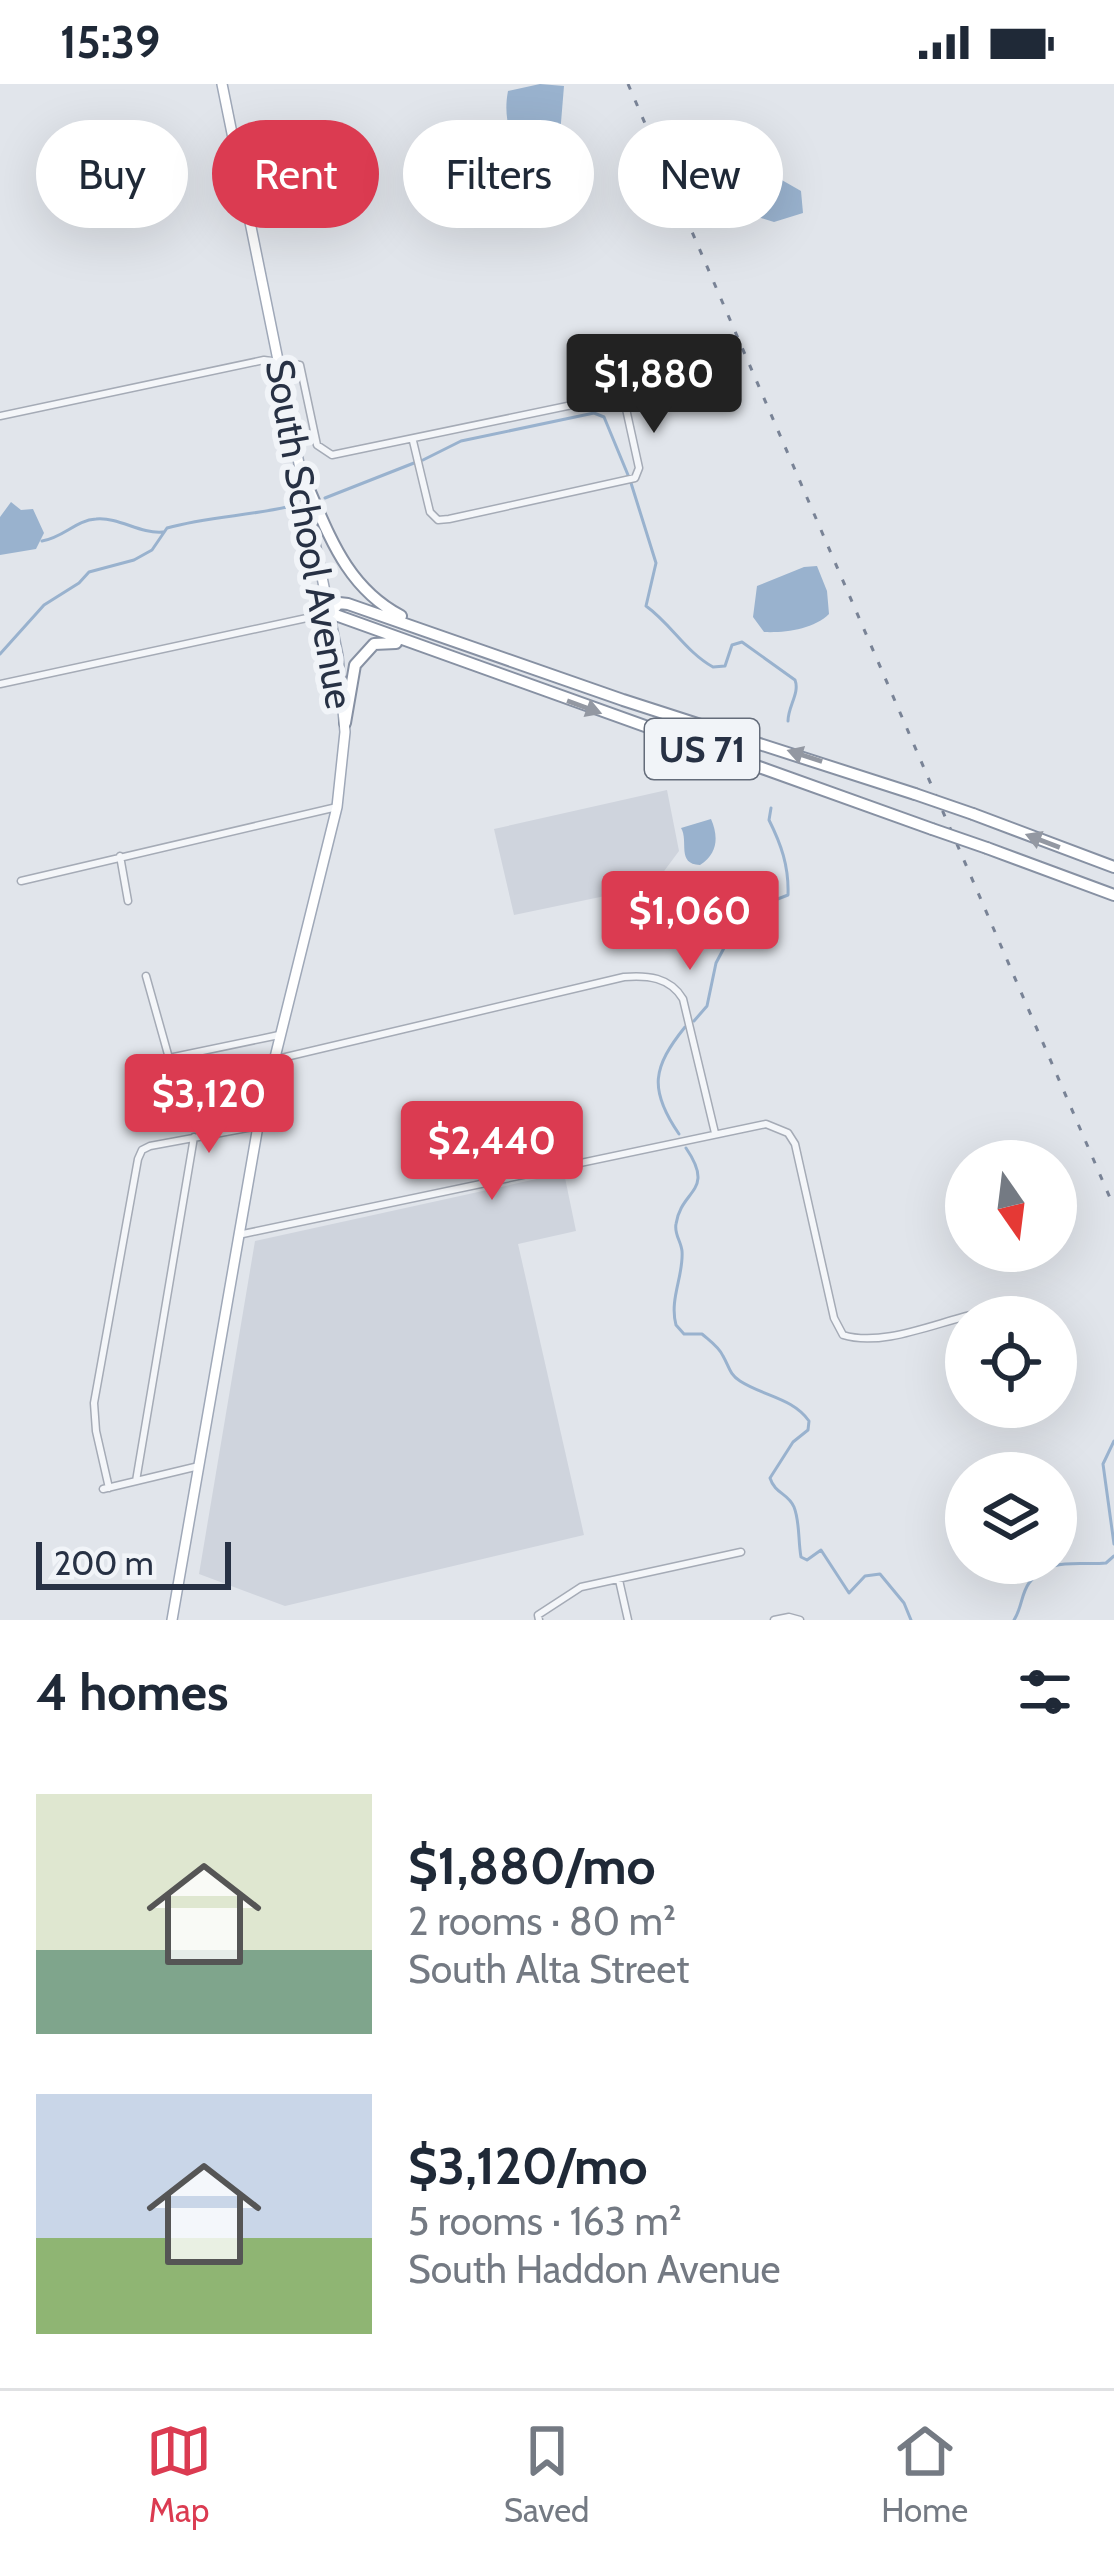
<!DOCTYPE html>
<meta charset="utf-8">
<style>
:root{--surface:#fff;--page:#f6f6f7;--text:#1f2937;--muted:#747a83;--line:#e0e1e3;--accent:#db3b51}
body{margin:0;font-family:Cabin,sans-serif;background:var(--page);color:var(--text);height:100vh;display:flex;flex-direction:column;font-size:45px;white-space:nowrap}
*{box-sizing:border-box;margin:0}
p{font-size:39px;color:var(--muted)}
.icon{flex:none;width:66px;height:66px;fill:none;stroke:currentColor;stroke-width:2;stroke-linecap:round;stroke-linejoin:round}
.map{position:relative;height:1536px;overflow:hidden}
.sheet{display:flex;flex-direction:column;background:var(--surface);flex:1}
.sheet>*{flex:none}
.guide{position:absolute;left:36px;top:36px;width:1044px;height:108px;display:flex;gap:24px}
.needle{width:78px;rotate:166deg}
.tools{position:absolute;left:945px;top:1056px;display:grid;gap:24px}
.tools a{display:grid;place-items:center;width:132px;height:132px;border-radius:50%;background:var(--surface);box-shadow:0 12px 48px #0002;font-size:60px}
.scale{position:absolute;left:36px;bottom:30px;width:195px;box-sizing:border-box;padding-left:12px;border:6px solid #273144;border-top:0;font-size:33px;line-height:42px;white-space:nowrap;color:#273144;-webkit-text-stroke:9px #f1f4f8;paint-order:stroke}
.price{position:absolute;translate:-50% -102px;padding:0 27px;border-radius:12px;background:var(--accent);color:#fff;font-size:39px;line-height:78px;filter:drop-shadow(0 3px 6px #0008)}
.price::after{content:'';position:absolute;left:50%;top:72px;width:36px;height:27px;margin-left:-18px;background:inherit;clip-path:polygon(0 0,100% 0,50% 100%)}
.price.active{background:#222;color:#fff}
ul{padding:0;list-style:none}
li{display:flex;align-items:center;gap:36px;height:300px;padding:0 36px}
li span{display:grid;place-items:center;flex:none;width:336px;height:240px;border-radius:0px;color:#555}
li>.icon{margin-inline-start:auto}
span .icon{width:144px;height:144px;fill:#fffc;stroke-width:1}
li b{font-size:51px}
h2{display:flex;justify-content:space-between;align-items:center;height:144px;padding:0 36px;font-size:51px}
.pill{padding:0 42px;border-radius:54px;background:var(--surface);box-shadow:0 12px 48px #0002;font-size:42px;line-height:108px}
.pill.active{background:var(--accent);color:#fff}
.status{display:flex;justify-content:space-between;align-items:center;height:84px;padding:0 60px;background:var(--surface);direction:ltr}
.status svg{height:33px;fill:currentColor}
.tabs{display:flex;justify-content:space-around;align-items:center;height:168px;border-top:3px solid var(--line);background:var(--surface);font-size:33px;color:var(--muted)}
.tabs a{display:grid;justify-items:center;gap:6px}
.tabs .active{color:var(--accent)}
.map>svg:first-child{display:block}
.built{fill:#cfd4dd}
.water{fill:#99b2ce}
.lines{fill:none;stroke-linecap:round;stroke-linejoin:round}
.stream{stroke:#99b2ce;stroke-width:3}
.minor-casing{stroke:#a5abb6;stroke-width:9}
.major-casing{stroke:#9fa8b8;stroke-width:12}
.highway-casing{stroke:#8791a3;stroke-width:14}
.minor{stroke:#f4f6f9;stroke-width:6}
.major{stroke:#fff;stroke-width:9}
.highway{stroke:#fff;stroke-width:10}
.rail{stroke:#798396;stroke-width:3;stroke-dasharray:6 12;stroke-linecap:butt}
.highway-bridge-casing{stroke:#8791a3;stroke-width:14;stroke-linecap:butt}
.highway-bridge{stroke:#fff;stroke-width:10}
.oneway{fill:#9398a2}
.labels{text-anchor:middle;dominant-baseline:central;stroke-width:12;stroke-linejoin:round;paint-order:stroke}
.shield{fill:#f1f4f8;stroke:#646c7a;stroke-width:3}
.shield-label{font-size:36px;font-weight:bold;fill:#273144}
.street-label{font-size:39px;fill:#273144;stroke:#f1f4f8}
</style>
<div class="status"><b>15:39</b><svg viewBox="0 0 49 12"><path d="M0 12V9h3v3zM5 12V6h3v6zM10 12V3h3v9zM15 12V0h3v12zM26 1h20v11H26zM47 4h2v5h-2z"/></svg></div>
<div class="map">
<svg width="1114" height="1536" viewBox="0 0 1114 1536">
<rect width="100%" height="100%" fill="#e1e5eb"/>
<path class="built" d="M 667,706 L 679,767 L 653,802 L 514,831 L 494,745 Z
M 564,1089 L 576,1147 L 518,1160 L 584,1451 L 285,1522 L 199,1490 L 255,1157 Z"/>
<path class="water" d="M 540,0 L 564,2 L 557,87 L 533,87 C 513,61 502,39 508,7 Z
M 773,91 L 801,107 L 803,129 L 774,138 L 758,133 C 751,119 758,97 773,91 Z
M 11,418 L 21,426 L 33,425 L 44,449 L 36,465 L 0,471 L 0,433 Z
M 817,482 L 827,507 L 829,530 C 814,545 785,549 764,548 L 753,533 L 757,502 L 804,483 Z
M 711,735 C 718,751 719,769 700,781 C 676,780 689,757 681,744 Z"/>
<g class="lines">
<path class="stream" d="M 423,376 L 461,357 L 594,329 L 604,333 L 628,391
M 631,399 L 656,479 L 646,522 C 671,540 686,568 713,583 L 725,582 L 732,561 L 742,558 L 795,596 C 800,609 788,622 788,637
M 325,414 L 414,379
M 42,457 C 63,454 76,436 96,435 C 120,433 139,450 163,448
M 0,570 L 44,521 L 79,499 L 89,488 L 134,476 L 152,466 L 167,444 C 209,432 252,432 296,421
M 694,937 L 707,922 L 716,879 L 733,847 L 762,821 L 788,811 C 789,782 781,760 769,736 L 771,724
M 679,1050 C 648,1005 653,983 685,943
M 686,1064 C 716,1108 681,1105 676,1140 C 674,1150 681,1157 682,1167 C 684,1191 669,1215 676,1241 L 684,1250 L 702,1250 C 710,1257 719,1263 723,1272 C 729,1282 729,1290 740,1297 C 763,1312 793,1314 809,1337 L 808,1346 L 793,1358 L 770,1394 C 775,1410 788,1409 794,1423 C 800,1438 798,1457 801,1473 L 807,1476 L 821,1466 L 849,1509 L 865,1492 L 880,1490 L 904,1519 L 911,1536
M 1114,1357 L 1103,1380 L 1114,1460
M 1014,1536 C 1022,1524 1021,1510 1029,1499 C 1048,1472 1079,1482 1106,1479 L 1114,1472"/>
<defs>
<path id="minor" d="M 0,332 L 264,276 L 300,281 L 317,361 L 332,371 L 649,305
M 413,357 L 430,428 L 438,436 L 449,435 L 635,394 L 639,384 L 623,311
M 0,600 L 330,529
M 120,772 L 128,817
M 21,797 L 337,723
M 146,892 L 169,974 L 279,951
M 273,976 L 624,893 C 647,891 670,893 683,915 L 715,1049
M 238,1151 L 766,1040 L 788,1049 L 795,1060 L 834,1234 L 843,1251 C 881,1263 933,1240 971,1231
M 136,1397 L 194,1053
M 109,1404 L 96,1347 L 94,1319 L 138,1075 L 142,1066 L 150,1062 L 258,1042
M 103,1405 L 199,1382
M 619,1496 L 628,1536
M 539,1536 L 538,1531 L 581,1503 L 741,1468
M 774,1536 L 789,1533 L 800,1536"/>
<path id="major" d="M 172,1536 L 258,1042 L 337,723 L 345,648 L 338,572 L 222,0"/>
<path id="highway" d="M 303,392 C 328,447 344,502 401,532
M 345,639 L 355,581 L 374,560 L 396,559
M 915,710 L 623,616 L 348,520 L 339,519 L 330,529 L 932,745
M 973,730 L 1114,783
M 987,764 L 1114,811"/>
</defs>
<use href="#minor" class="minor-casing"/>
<use href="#major" class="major-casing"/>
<use href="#highway" class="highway-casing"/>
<use href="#minor" class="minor"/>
<use href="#major" class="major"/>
<use href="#highway" class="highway"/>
<path class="rail" d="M 628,0 L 1114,1123"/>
<defs>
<path id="highway-bridge" d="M 915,710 L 973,730
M 932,745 L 987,764"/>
</defs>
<use href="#highway-bridge" class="highway-bridge-casing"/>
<use href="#highway-bridge" class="highway-bridge"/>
</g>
<defs><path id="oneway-solid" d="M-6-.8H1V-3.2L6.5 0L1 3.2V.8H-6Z" transform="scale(3)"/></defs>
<g class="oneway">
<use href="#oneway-solid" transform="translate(584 623) rotate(20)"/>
<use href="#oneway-solid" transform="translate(805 672) rotate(-162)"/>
<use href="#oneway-solid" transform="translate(1043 757) rotate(-159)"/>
</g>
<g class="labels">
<rect class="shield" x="645" y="635" width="114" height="60" rx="9"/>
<g class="shield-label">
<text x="702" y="665">US 71</text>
</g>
<g class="street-label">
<text transform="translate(310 450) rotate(80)">South School Avenue</text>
</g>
</g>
</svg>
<div class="tools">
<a><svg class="needle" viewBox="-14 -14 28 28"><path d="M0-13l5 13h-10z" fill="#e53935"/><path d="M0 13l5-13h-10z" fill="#747a83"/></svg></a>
<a><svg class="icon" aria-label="locate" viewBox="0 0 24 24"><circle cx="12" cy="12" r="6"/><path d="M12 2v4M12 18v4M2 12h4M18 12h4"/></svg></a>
<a><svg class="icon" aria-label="layers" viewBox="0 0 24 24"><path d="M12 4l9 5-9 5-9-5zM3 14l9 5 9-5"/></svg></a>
</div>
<div class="scale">200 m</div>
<b class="price active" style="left:654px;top:352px">$1,880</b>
<b class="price" style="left:690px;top:889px">$1,060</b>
<b class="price" style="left:209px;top:1072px">$3,120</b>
<b class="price" style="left:492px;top:1119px">$2,440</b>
<div class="guide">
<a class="pill">Buy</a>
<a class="pill active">Rent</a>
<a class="pill">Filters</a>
<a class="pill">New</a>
</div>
</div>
<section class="sheet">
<h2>4 homes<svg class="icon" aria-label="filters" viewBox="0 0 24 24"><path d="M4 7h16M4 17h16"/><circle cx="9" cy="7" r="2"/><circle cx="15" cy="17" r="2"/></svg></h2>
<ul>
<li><span style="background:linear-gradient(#dfe7d0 65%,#7fa58c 0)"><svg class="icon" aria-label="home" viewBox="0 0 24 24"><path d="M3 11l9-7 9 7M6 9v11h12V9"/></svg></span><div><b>$1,880/mo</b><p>2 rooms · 80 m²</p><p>South Alta Street</p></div></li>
<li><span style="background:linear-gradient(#c9d6e8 60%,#8fb573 0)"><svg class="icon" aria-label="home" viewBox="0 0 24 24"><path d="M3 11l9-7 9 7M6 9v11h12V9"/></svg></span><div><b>$3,120/mo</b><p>5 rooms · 163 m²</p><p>South Haddon Avenue</p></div></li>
</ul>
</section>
<nav class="tabs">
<a class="active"><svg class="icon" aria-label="map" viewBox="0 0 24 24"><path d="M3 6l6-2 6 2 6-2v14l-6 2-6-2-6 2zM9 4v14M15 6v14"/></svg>Map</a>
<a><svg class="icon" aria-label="saved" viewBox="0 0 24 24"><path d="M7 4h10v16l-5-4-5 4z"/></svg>Saved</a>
<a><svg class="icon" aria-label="home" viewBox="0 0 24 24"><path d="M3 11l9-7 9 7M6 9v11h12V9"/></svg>Home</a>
</nav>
